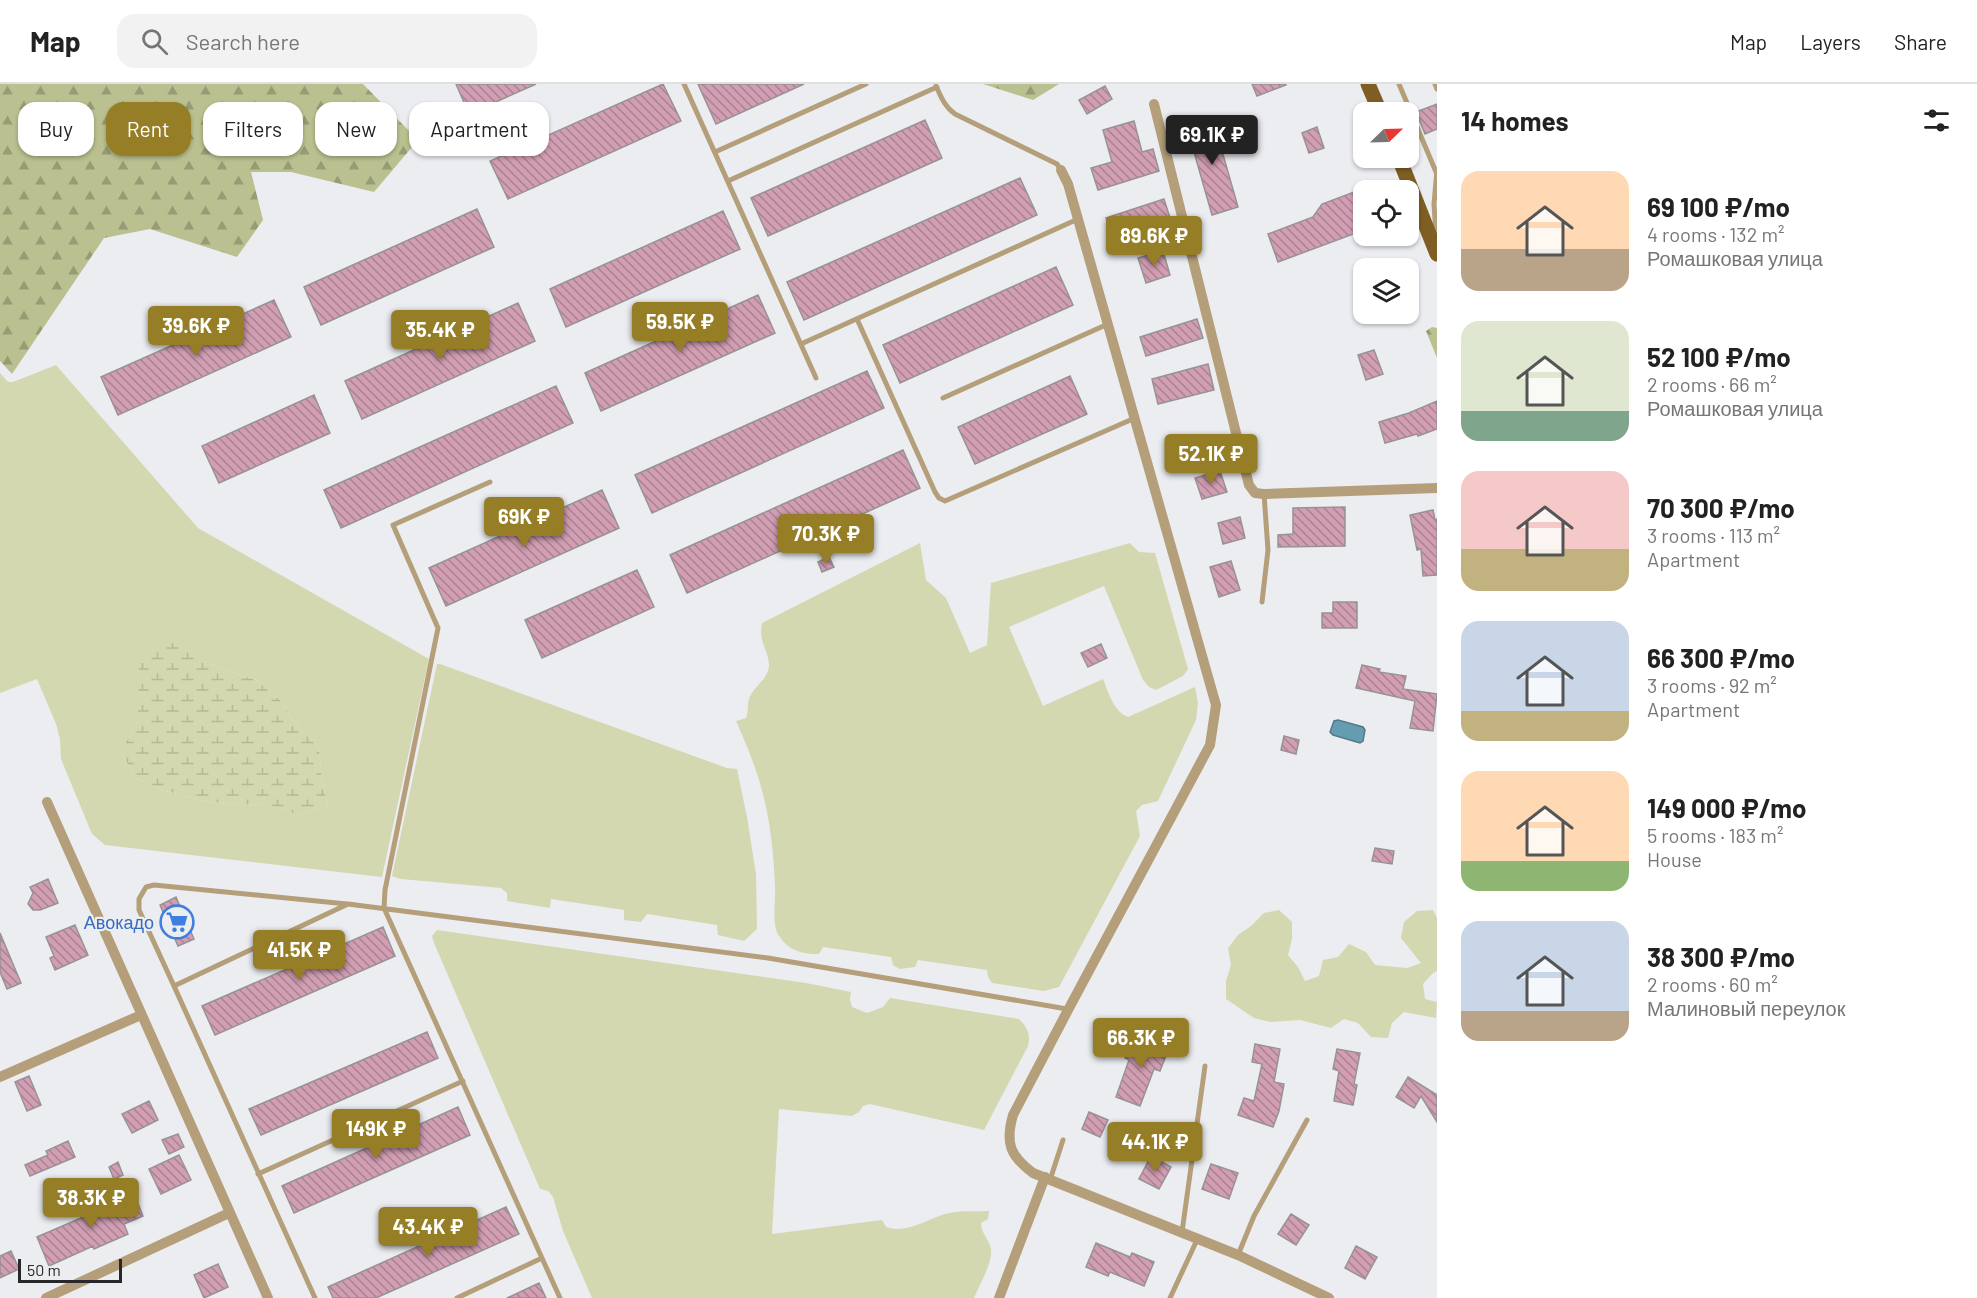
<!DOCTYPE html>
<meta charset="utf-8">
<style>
:root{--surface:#fff;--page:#f2f2f2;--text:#222;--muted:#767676;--line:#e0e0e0;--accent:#957e25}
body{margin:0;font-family:Barlow,sans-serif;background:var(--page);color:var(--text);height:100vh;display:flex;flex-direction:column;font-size:22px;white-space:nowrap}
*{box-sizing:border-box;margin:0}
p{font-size:20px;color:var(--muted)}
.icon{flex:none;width:33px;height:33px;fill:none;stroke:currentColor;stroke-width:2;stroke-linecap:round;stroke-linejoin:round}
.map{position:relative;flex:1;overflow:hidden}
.sheet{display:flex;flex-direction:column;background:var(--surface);width:540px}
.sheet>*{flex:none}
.hud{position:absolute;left:18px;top:18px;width:570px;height:54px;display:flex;gap:12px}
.needle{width:39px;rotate:67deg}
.fabs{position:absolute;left:1353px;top:18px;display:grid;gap:12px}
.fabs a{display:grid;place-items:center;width:66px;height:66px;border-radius:12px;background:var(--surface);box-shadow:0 2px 4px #0004;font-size:30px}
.scale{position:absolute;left:18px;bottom:15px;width:104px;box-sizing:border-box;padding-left:6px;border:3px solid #28282a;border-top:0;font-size:16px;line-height:21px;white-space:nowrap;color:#28282a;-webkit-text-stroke:4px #ecedf1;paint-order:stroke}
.price{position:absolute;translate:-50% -51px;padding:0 14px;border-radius:6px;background:var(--accent);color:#fff;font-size:20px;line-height:39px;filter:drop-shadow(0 2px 3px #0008)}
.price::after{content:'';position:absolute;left:50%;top:36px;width:18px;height:14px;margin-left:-9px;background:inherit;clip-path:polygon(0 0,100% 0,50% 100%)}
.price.active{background:#222;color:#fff}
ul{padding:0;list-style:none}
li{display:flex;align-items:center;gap:18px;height:150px;padding:0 24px}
li span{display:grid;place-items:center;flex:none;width:168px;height:120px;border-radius:18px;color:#555}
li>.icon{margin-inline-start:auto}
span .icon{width:72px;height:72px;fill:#fffc;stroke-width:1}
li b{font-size:26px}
h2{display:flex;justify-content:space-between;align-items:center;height:72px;padding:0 24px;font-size:26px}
.tag{padding:0 21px;border-radius:18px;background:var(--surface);box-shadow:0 2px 4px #0004;font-size:21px;line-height:54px}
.tag.active{background:var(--accent);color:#fff}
header{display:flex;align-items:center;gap:36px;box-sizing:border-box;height:84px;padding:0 30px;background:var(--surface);border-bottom:2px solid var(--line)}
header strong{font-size:28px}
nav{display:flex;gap:33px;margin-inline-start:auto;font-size:21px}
.search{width:420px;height:54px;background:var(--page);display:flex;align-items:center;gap:15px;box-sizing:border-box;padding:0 21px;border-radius:18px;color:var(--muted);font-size:22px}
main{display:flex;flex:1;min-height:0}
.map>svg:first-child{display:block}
.grass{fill:#d3d8b1;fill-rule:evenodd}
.forest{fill:url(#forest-firs)}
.wetland{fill:url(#wetland-marsh)}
.water{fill:#649db1;stroke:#527a88;stroke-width:1.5}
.building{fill:url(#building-back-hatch);stroke:#979394;stroke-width:1.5}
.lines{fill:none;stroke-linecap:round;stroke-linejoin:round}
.service{stroke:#b59f7a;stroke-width:5}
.minor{stroke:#b59f7a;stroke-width:10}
.primary{stroke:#7e5e23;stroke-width:15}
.labels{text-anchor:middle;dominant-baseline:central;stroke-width:4.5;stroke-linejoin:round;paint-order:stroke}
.shop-label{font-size:18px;fill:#366cbe;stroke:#ecedf1;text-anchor:end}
</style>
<header>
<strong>Map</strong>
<div class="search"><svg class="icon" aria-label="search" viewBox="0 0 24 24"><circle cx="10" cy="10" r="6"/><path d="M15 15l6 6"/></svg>Search here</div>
<nav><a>Map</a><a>Layers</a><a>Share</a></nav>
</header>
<main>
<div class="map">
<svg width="1437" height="1214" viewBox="0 0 1437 1214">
<defs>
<pattern id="forest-firs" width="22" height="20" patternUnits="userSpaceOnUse" patternTransform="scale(1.5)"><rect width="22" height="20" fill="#bac08f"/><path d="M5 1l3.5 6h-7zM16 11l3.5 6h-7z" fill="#979c75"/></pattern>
<pattern id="wetland-marsh" width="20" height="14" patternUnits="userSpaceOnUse" patternTransform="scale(1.5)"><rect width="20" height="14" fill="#d3d8b1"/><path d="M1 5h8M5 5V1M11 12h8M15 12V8" fill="none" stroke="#b5b998"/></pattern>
<pattern id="building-back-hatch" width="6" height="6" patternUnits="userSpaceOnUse" patternTransform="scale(1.5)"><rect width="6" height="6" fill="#d29eb3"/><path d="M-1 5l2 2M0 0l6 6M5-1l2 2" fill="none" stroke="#aa8192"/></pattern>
</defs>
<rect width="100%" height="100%" fill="#ecedf1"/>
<path class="grass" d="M 56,281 L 198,444 L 429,575 L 382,793 L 105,761 L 92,750 L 61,675 L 60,655 L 56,640 L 37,595 L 0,609 L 0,289 L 8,298 L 13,298 ZM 165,556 L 219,584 L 256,596 L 280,616 L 297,642 L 319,663 L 322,694 L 328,723 L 298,731 L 267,720 L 237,721 L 203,717 L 166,707 L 135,694 L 121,667 L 138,637 Z
M 920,459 L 926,496 L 946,514 L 970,569 L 987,561 L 991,499 L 1130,459 L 1139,468 L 1155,469 L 1188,585 L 1183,592 L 1156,606 L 1149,603 L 1143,596 L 1104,502 L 1009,543 L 1043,622 L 1103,595 C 1109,609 1113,627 1128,633 L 1195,603 L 1198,619 L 1196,636 L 1158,717 L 1142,721 L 1136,727 L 1140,752 L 1059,903 L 1044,907 L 992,899 L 988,893 L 987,886 L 918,876 L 915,883 L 900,885 L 893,881 L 891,873 L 823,863 L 819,870 C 803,871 788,866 779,852 C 771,840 776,817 775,802 C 774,780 772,755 768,733 C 762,699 750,668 736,637 L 746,634 C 749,627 747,621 749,615 C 753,603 769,595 769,581 C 768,564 758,559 762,539 Z
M 437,580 L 440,580 L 727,684 L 737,685 L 747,733 L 756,790 L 757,845 L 744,857 L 718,851 L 717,841 L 647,830 L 641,838 L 624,836 L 624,826 L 551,815 L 550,824 L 507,817 L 507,809 L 501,804 L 401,795 L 392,792 Z
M 1279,826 L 1292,838 L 1292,855 L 1288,871 L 1298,883 L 1305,897 L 1319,892 L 1323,876 L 1338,873 L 1349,860 L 1366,868 L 1375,881 L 1407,884 L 1421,879 L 1401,854 L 1404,838 L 1417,827 L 1433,826 L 1437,834 L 1437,887 L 1433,889 L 1423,900 L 1425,915 L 1437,918 L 1436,934 L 1404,928 L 1392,939 L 1388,954 L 1371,953 L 1358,939 L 1344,935 L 1331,944 L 1300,936 L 1270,938 L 1254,934 L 1226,915 L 1226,897 L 1231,881 L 1228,864 L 1238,851 L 1251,842 L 1264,829 Z
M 437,846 L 806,899 L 851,908 L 850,915 L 852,923 L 867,929 L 883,923 L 890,914 L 1019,935 C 1027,943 1031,950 1028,962 L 984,1046 L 870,1020 L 863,1022 L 859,1028 L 852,1032 L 779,1025 L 772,1150 L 882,1136 L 886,1143 C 906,1150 926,1136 945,1130 C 959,1126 975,1128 989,1127 L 988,1135 L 981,1139 C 981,1149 989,1155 991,1165 C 993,1178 979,1202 974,1214 L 592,1214 L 563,1147 L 553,1113 L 548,1107 L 540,1105 L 434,859 L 432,852 Z"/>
<path class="forest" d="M 0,0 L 363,0 L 418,56 L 374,108 L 291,88 L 251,88 L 263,136 L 237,173 L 150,145 L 104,154 L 12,290 L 0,277 Z
M 983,0 L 1059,0 L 1033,16 Z
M 1432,243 L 1437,244 L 1437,274 L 1426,247 Z"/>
<path class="wetland" d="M 165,555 L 219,584 L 256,596 L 280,616 L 297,642 L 319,663 L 322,694 L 328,723 L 298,731 L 267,720 L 237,721 L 203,717 L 166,707 L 135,694 L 121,667 L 138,637 L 139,573 Z"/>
<path class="water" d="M 1338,636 L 1363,643 L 1365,646 L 1363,657 L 1360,659 L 1333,651 L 1330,648 L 1334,637 Z"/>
<path class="building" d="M 456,0 L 536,0 L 469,30 Z
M 663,0 L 681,37 L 508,115 L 490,77 Z
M 698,0 L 804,0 L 716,40 Z
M 1252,0 L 1286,0 L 1286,1 L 1257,12 Z
M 1105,2 L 1112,15 L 1087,30 L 1079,16 Z
M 1437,20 L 1437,45 L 1425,50 L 1416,28 Z
M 1212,32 L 1238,123 L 1212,131 L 1186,40 Z
M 925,36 L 942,74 L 768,152 L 751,114 Z
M 1134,37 L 1142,68 L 1153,65 L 1159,87 L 1098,106 L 1091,84 L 1112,78 L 1103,46 Z
M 1317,43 L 1324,64 L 1309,69 L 1302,49 Z
M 1020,94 L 1037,131 L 804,236 L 787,198 Z
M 1357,107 L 1364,124 L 1364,146 L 1278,178 L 1268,150 L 1313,133 L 1322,120 Z
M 1164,115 L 1171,137 L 1114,156 L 1106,134 Z
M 477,125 L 494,163 L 321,241 L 304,203 Z
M 723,127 L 740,165 L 566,243 L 550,205 Z
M 1163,167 L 1170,191 L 1146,199 L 1138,174 Z
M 1056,183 L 1073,221 L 900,299 L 883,261 Z
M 758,211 L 775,249 L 601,327 L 585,289 Z
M 274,216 L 291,253 L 118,331 L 101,293 Z
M 518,219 L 535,257 L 362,335 L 345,297 Z
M 1197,235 L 1203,254 L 1146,272 L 1140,253 Z
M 1374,266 L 1383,290 L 1366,296 L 1358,271 Z
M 1208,280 L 1214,306 L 1158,320 L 1152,295 Z
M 867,287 L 884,324 L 652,429 L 635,391 Z
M 1070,292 L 1087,330 L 975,380 L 958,343 Z
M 556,302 L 573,339 L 341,444 L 324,406 Z
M 314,311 L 330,349 L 219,399 L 202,362 Z
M 1437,317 L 1437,345 L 1418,352 L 1417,350 L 1385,359 L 1379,338 L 1409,329 Z
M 903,366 L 920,404 L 687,509 L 670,471 Z
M 1220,387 L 1227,408 L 1202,415 L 1195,394 Z
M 602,406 L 619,444 L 446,522 L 429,484 Z
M 1345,423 L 1345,462 L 1278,463 L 1278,451 L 1293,450 L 1293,424 Z
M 1433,426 L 1435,436 L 1437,435 L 1437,491 L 1423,492 L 1421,465 L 1417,466 L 1410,431 Z
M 1240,433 L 1245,454 L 1223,460 L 1218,439 Z
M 829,473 L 834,483 L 822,488 L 818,478 Z
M 1231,477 L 1240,506 L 1219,513 L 1210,483 Z
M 637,486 L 654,523 L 542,574 L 525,536 Z
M 1333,518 L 1357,518 L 1357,544 L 1322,544 L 1322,529 L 1333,529 Z
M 1101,560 L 1107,574 L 1088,583 L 1081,569 Z
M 1362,581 L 1380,585 L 1379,588 L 1406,592 L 1403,605 L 1437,610 L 1433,647 L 1410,644 L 1415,617 L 1356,604 Z
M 1284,652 L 1299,656 L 1296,670 L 1281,666 Z
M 1375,764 L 1394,767 L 1392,780 L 1372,777 Z
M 48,795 L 58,819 L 40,826 L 33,826 L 28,820 L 33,809 L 30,803 Z
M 176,813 L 194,855 L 178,862 L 160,821 Z
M 75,841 L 88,871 L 55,886 L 50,874 L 54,872 L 46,853 Z
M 383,843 L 395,872 L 215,951 L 202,922 Z
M 0,849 L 21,899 L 7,905 L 0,888 Z
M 427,948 L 438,974 L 261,1051 L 249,1025 Z
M 1145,952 L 1170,961 L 1160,987 L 1154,985 L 1140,1022 L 1116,1013 L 1129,976 L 1125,974 L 1130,961 L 1140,965 Z
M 1255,960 L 1280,965 L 1274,998 L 1284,1000 L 1279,1027 L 1273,1043 L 1238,1031 L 1244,1014 L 1254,1017 L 1262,980 L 1252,978 Z
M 1337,965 L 1360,969 L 1354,1000 L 1357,1001 L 1353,1021 L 1334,1017 L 1339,987 L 1333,985 Z
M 29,992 L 41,1021 L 27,1027 L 15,998 Z
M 1408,993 L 1437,1011 L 1437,1038 L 1421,1012 L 1414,1024 L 1396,1013 Z
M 149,1017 L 158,1036 L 132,1049 L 122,1030 Z
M 458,1023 L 470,1051 L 294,1129 L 282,1102 Z
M 1089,1028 L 1108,1036 L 1100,1053 L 1082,1045 Z
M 178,1050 L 184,1063 L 169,1070 L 162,1056 Z
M 68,1057 L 75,1073 L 30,1092 L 25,1081 L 48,1071 L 46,1067 Z
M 179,1071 L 191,1096 L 161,1110 L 149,1085 Z
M 1151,1072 L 1171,1083 L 1159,1105 L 1139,1095 Z
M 118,1078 L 123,1091 L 114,1095 L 109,1083 Z
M 1211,1080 L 1238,1089 L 1229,1115 L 1202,1105 Z
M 110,1107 L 114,1118 L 134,1110 L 143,1132 L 124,1140 L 128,1150 L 94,1165 L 93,1162 L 49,1182 L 37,1153 L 81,1134 L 79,1129 L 103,1118 L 100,1111 Z
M 506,1123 L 519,1150 L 376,1214 L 333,1214 L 328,1203 Z
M 1291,1130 L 1309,1141 L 1296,1161 L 1278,1150 Z
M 1096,1159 L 1130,1173 L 1132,1169 L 1154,1178 L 1144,1202 L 1110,1188 L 1108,1192 L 1086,1183 Z
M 1356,1162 L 1377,1173 L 1365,1195 L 1345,1184 Z
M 11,1167 L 19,1185 L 0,1194 L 0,1172 Z
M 218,1180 L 228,1203 L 204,1214 L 194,1191 Z
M 539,1199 L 546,1214 L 507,1214 Z"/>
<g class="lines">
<path class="service" d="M 684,0 L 816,294
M 1399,0 L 1436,88
M 1435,0 L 1437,5
M 936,2 C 941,13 945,23 955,30 L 1057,80 L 1061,86
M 715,68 L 866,0
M 728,97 L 937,3
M 1436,151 L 1434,120 L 1437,86
M 857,235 L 935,408 L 939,414 L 945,417 L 1135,334
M 801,260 L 1078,135
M 943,314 L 1108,240
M 490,398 L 393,441 L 438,544 L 385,806 L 384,824 L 560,1214
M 1262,518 L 1268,466 L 1264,410
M 174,902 L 139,826 L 139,815 L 146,803 L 154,801 L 347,820
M 258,1090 L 463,997
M 1050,1096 L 1063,1056
M 1182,1148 L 1205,982
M 1238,1171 L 1254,1132 L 1307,1036
M 315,1214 L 174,902 L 348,820 L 768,874 L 1067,925
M 457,1214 L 542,1174
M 1170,1214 L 1197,1156"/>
<path class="minor" d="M 1154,20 L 1249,401 L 1255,409 L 1264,410 L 1437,404
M 1061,86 L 1068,100 L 1216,621 L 1210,661 L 1068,926 L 1013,1031 C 1005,1059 1010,1072 1033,1089 L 1238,1171 L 1329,1214
M 47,718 L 268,1214
M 0,993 L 141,931
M 46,1214 L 229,1129
M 999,1214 L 1045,1093"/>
<path class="primary" d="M 1368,0 L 1380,28
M 1399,74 L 1437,170"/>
</g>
<defs>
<symbol id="supermarket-ring" viewBox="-11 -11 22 22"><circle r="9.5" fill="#ecedf1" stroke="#3f7fe0" stroke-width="1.5"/><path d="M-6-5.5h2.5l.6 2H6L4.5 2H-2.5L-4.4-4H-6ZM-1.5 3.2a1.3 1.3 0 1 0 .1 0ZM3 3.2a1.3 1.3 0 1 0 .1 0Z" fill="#3f7fe0"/></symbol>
</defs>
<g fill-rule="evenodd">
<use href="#supermarket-ring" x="158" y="819" width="38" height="38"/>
</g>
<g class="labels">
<g class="shop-label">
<text x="154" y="838">Авокадо</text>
</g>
</g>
</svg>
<div class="fabs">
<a><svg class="needle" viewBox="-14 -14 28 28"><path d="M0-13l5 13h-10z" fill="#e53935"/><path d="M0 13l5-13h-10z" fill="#767676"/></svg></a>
<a><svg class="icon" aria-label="locate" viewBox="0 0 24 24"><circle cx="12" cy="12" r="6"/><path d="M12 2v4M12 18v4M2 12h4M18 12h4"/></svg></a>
<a><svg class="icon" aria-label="layers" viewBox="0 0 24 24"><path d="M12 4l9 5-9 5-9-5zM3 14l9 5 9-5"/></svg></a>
</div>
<div class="scale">50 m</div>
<b class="price active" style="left:1212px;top:82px">69.1K ₽</b>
<b class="price" style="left:1154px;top:183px">89.6K ₽</b>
<b class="price" style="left:680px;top:269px">59.5K ₽</b>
<b class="price" style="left:196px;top:273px">39.6K ₽</b>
<b class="price" style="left:440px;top:277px">35.4K ₽</b>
<b class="price" style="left:1211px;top:401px">52.1K ₽</b>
<b class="price" style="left:524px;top:464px">69K ₽</b>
<b class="price" style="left:826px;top:481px">70.3K ₽</b>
<b class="price" style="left:299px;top:897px">41.5K ₽</b>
<b class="price" style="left:1141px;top:985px">66.3K ₽</b>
<b class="price" style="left:376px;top:1076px">149K ₽</b>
<b class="price" style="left:1155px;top:1089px">44.1K ₽</b>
<b class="price" style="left:91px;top:1145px">38.3K ₽</b>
<b class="price" style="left:428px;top:1174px">43.4K ₽</b>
<div class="hud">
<a class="tag">Buy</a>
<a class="tag active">Rent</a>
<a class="tag">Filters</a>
<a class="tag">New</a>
<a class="tag">Apartment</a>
</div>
</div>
<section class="sheet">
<h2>14 homes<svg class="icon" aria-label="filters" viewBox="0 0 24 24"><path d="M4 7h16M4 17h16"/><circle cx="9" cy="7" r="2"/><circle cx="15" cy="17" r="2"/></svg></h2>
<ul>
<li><span style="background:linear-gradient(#ffd9b3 65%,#b9a48a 0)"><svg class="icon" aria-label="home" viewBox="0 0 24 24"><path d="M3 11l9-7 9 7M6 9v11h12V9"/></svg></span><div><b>69 100 ₽/mo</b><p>4 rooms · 132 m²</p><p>Ромашковая улица</p></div></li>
<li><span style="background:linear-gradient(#dfe7d0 75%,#7fa58c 0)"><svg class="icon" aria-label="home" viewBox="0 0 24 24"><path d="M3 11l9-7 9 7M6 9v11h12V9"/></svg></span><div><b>52 100 ₽/mo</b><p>2 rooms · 66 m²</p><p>Ромашковая улица</p></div></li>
<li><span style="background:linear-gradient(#f6c9c9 65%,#c2b280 0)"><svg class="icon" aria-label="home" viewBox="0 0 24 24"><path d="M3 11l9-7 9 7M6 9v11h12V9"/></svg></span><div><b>70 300 ₽/mo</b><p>3 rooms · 113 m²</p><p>Apartment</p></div></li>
<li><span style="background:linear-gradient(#c9d6e8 75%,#c2b280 0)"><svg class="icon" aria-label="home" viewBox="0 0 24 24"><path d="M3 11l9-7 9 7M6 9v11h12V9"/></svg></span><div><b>66 300 ₽/mo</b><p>3 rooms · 92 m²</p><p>Apartment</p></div></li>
<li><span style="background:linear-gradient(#ffd9b3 75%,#8fb573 0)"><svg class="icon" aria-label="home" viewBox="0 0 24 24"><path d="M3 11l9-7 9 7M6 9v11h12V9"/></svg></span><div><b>149 000 ₽/mo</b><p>5 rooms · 183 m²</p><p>House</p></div></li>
<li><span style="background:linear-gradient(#c9d6e8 75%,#b9a48a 0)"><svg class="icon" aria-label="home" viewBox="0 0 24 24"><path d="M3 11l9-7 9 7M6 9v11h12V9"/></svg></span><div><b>38 300 ₽/mo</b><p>2 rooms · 60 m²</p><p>Малиновый переулок</p></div></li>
</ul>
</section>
</main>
